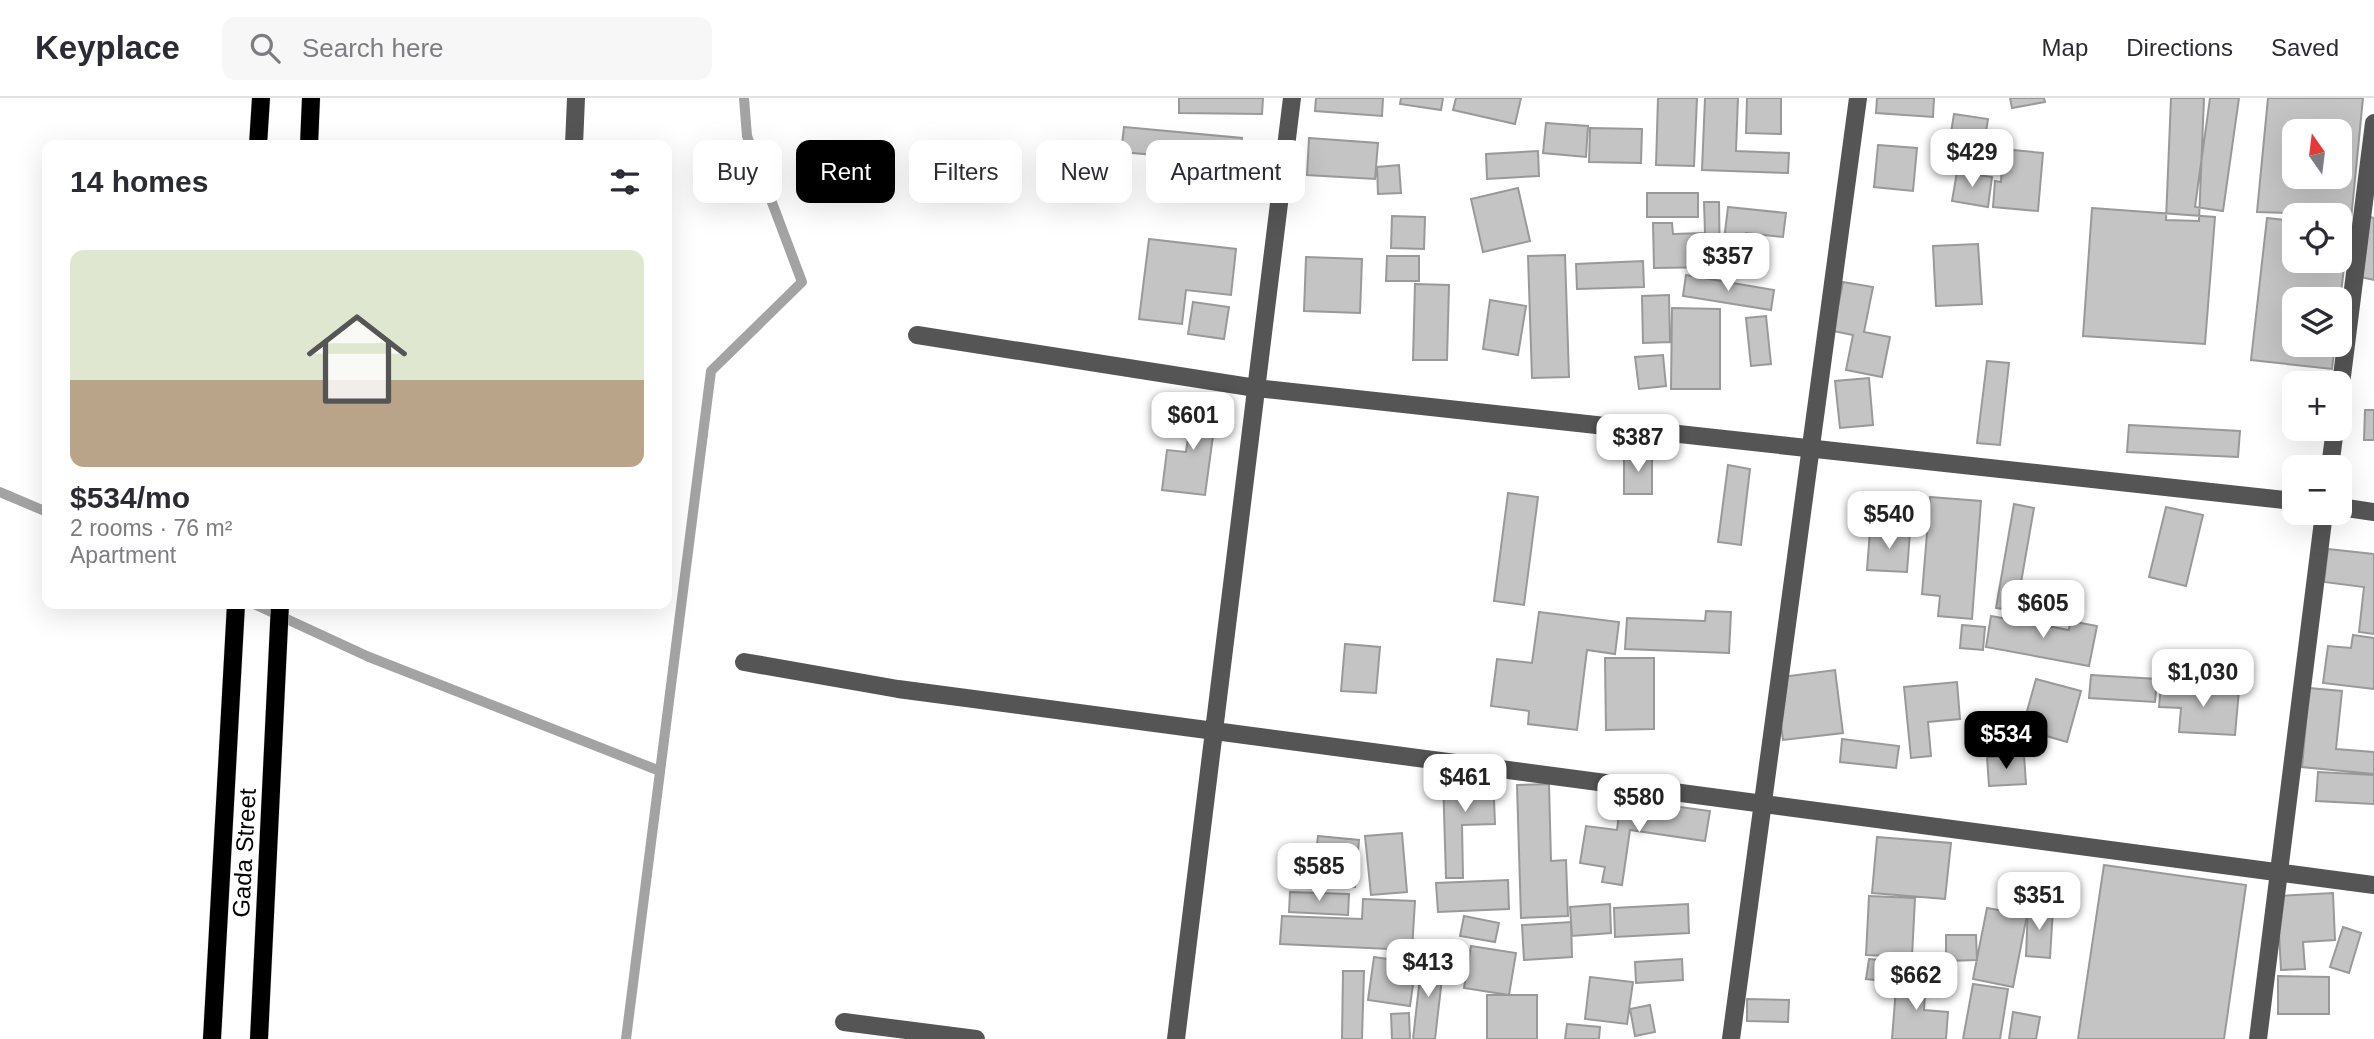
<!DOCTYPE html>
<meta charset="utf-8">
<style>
:root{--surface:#fff;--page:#f7f7f7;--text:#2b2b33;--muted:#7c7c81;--line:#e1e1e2;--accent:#000}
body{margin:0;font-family:Arial,sans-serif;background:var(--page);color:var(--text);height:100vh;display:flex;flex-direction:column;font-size:26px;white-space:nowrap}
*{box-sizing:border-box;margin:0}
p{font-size:23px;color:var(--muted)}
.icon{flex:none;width:38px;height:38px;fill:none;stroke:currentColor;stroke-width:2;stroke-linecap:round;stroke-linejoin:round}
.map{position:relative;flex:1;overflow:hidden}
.side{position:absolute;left:42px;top:42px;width:630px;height:469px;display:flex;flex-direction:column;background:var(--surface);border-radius:14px;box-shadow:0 7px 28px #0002}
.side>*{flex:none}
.top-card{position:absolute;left:693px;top:42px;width:665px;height:63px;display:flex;gap:14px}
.needle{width:46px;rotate:346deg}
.buttons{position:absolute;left:2282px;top:21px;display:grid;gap:14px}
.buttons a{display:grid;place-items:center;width:70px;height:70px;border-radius:14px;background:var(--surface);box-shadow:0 7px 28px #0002;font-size:35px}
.price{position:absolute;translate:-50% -60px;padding:0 16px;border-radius:14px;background:#fff;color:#222;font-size:23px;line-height:46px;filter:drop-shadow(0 2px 4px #0008)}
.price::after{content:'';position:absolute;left:50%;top:42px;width:21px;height:16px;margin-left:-10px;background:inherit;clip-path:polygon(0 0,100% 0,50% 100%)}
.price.selected{background:var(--accent);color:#fff}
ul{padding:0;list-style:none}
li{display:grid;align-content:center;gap:14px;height:371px;padding:0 28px}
li span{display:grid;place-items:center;height:217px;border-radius:14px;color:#555}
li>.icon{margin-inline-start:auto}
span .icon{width:126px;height:126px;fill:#fffc;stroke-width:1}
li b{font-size:30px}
h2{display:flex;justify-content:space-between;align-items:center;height:84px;padding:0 28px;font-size:30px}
.chip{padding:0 24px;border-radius:14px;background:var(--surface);box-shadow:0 7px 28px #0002;font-size:24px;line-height:63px}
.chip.selected{background:var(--accent);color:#fff}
header{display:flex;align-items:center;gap:42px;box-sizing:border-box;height:98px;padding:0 35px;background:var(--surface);border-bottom:2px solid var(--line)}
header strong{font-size:33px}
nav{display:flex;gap:38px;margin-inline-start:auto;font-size:24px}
.search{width:490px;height:63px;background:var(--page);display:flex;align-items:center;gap:18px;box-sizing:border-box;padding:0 24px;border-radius:14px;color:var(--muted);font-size:26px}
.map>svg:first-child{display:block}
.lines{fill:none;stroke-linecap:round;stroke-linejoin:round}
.stream{stroke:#a3a3a3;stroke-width:10}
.building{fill:#c4c4c4;stroke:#999;stroke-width:2;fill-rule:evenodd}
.major-casing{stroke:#dbdbdb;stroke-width:19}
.minor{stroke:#555;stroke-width:18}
.major{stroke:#000;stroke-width:18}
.labels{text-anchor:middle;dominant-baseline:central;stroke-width:5;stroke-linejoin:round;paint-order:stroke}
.street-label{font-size:24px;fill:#000;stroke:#fff}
</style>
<header>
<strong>Keyplace</strong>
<div class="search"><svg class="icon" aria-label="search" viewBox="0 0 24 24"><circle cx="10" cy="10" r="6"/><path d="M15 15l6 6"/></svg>Search here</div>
<nav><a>Map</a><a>Directions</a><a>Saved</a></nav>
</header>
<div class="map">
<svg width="2374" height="941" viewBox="0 0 2374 941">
<rect width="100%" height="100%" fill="#fff"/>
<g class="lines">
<path class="stream" d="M 0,394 L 47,414
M 254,506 L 369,559 L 660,673
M 626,941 L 711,273 L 802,184 L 747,38 L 744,0"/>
</g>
<path class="building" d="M 1179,0 L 1263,0 L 1262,16 L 1179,15 Z
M 1316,0 L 1383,0 L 1382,18 L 1315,13 Z
M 1401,0 L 1443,0 L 1441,12 L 1400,6 Z
M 1456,0 L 1521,0 L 1515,26 L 1453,12 Z
M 1658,0 L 1697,0 L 1694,68 L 1656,67 Z
M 1705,0 L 1738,0 L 1736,53 L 1789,55 L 1788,75 L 1702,72 Z
M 1747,0 L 1781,0 L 1781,36 L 1746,35 Z
M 1877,0 L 1934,0 L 1933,19 L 1876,15 Z
M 2010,0 L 2044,0 L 2045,4 L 2012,10 Z
M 2171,0 L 2204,0 L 2199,123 L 2166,122 Z
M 2210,0 L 2239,0 L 2223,113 L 2195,109 Z
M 2268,0 L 2363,0 L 2351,122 L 2340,121 L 2340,117 L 2257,114 ZM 2294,33 L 2340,33 L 2340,79 L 2294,79 Z
M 1954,16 L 1988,21 L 1983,52 L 1949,47 Z
M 1546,25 L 1588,28 L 1586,59 L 1543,55 Z
M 1124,29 L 1242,40 L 1237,89 L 1176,83 L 1178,59 L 1121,54 Z
M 1590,30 L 1642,31 L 1641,65 L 1589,64 Z
M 1309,40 L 1378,45 L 1375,81 L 1307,77 Z
M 1878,47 L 1917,50 L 1913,93 L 1874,89 Z
M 2003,51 L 2043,55 L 2038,113 L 1993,109 L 1995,83 L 2001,84 Z
M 1538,53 L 1539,78 L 1487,81 L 1486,56 Z
M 1399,67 L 1401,95 L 1378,96 L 1377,69 Z
M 1957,74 L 1992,79 L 1988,109 L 1952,103 Z
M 1518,90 L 1530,143 L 1483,154 L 1471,101 Z
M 1647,95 L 1698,95 L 1698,119 L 1647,119 Z
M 1704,104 L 1719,104 L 1720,169 L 1654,170 L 1653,125 L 1672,125 L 1673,136 L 1705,135 Z
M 1728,109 L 1786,115 L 1783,139 L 1746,135 L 1741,178 L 1720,175 Z
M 2092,110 L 2215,119 L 2205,246 L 2083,238 Z
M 1392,118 L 1425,119 L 1424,151 L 1391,150 Z
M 2370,119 L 2374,120 L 2374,182 L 2356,178 Z
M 2267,120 L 2294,123 L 2294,163 L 2340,163 L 2340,127 L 2349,128 L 2340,203 L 2294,201 L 2294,247 L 2335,247 L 2332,271 L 2251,262 Z
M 1149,141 L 1236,151 L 1231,197 L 1186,192 L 1182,226 L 1139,221 Z
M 1978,146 L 1982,206 L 1936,208 L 1933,148 Z
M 1565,157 L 1569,279 L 1532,280 L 1528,158 Z
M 1387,158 L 1419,158 L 1419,183 L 1386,183 Z
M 1306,159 L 1362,161 L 1360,215 L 1304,213 Z
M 1643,163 L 1644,189 L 1577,191 L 1576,166 Z
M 1686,177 L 1774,192 L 1771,212 L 1683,198 Z
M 1843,184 L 1873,189 L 1864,234 L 1890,239 L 1882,279 L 1846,272 L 1853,237 L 1833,233 Z
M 1415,186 L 1449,187 L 1447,262 L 1413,262 Z
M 1669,197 L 1670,244 L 1643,245 L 1642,198 Z
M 1490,202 L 1526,208 L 1518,257 L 1483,251 Z
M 1193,204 L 1229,209 L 1224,241 L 1188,236 Z
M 1672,210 L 1720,211 L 1720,291 L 1671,291 Z
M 1766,218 L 1771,266 L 1751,268 L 1746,220 Z
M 1663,257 L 1666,288 L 1639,291 L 1635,259 Z
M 1987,263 L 2009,265 L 2000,347 L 1977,345 Z
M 1869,280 L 1873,327 L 1840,330 L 1835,283 Z
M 1194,297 L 1218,301 L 1205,397 L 1162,392 L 1167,352 L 1186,354 Z
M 2365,312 L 2374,312 L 2374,342 L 2364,342 Z
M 2129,327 L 2240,333 L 2238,359 L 2127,354 Z
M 1624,356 L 1652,356 L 1652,396 L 1624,396 Z
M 1728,367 L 1750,371 L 1741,447 L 1718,444 Z
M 1508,395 L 1538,399 L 1524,507 L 1494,503 Z
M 1930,399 L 1981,403 L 1972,521 L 1938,518 L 1940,498 L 1922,496 Z
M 2014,406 L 2034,410 L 2016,513 L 1996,510 Z
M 2166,409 L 2203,417 L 2186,488 L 2149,479 Z
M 1870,432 L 1910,434 L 1907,474 L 1867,472 Z
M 2328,451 L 2374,456 L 2374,536 L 2359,534 L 2364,489 L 2324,484 Z
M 1706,513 L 1731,514 L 1729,555 L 1625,551 L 1627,520 L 1705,523 Z
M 1539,514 L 1619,524 L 1615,556 L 1587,552 L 1577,632 L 1528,626 L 1529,613 L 1491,608 L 1497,561 L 1532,565 Z
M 1991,518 L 2069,532 L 2070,523 L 2097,528 L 2089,568 L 1986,549 Z
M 1962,527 L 1985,529 L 1983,552 L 1960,550 Z
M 2353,537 L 2374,540 L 2374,591 L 2323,585 L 2328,548 L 2351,550 Z
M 1345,546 L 1380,549 L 1376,595 L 1341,593 Z
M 1605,560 L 1654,560 L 1654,631 L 1606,632 Z
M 1835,572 L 1843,635 L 1783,642 L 1775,580 Z
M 2091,577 L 2157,581 L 2155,604 L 2089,600 Z
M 2036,581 L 2081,593 L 2067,644 L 2022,631 Z
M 1957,584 L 1960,621 L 1928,624 L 1931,658 L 1911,660 L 1904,589 Z
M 2161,587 L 2239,592 L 2235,637 L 2179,634 L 2181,610 L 2159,609 Z
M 2309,590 L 2342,593 L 2336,651 L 2374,654 L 2374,676 L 2302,669 Z
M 1842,641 L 1899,648 L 1896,670 L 1840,664 Z
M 2024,657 L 2026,686 L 1989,688 L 1987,659 Z
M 2318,674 L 2374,677 L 2374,706 L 2316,703 Z
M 1493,677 L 1495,726 L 1462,727 L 1463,780 L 1446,780 L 1443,679 Z
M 1549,686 L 1551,763 L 1566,762 L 1568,818 L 1521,820 L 1517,687 Z
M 1621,701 L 1710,713 L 1705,743 L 1630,732 L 1622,787 L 1602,784 L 1605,769 L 1580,765 L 1586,728 L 1617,732 Z
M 1402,735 L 1407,794 L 1371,797 L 1365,738 Z
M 1318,738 L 1359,742 L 1355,789 L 1313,785 Z
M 1877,739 L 1951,745 L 1945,801 L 1872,795 Z
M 2104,767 L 2246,787 L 2224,941 L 2078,941 Z
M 1508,782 L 1509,811 L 1438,814 L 1436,785 Z
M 1290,794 L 1349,796 L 1348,817 L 1289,814 Z
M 2333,795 L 2335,842 L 2303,844 L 2305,871 L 2281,872 L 2277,798 Z
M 1869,798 L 1915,800 L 1912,859 L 1866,857 Z
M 1363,801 L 1415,803 L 1412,852 L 1280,846 L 1282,818 L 1362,821 Z
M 1610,806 L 1611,835 L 1572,838 L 1570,809 Z
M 1688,806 L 1689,835 L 1615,839 L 1614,810 Z
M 2028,809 L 2053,810 L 2050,860 L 2026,858 Z
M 1987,810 L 2027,817 L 2013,889 L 1973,881 Z
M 1464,818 L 1499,825 L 1495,844 L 1460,838 Z
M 1571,824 L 1572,859 L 1524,862 L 1522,827 Z
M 2343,829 L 2361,835 L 2349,875 L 2330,869 Z
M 1946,837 L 1976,837 L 1977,862 L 1946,863 Z
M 1471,848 L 1516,855 L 1509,897 L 1464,890 Z
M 1374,859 L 1416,865 L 1410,908 L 1368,902 Z
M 1422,861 L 1444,863 L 1435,941 L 1413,941 Z
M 1682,861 L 1683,882 L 1636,885 L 1635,864 Z
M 1869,861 L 1896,864 L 1894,884 L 1866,881 Z
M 1343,873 L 1364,873 L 1362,941 L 1342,941 Z
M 1897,877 L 1926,879 L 1924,912 L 1948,914 L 1946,941 L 1892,941 Z
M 2278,878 L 2329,879 L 2329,916 L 2278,916 Z
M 1590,879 L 1633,884 L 1627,926 L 1585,921 Z
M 1973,886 L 2008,891 L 2000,941 L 1963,941 Z
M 1487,897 L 1537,897 L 1537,941 L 1487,941 Z
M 1747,901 L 1789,902 L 1788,924 L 1747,923 Z
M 1650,907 L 1655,934 L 1635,938 L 1630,911 Z
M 2013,914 L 2040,919 L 2036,941 L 2009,941 Z
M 1409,915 L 1410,941 L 1392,941 L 1391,916 Z
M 1567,926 L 1600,929 L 1599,941 L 1565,941 Z"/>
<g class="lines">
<defs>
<path id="major" d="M 258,47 L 261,0
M 309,47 L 311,0
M 212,941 L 236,506
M 259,941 L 280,506"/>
</defs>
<use href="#major" class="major-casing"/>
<path class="minor" d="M 574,47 L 576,0
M 917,237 L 1256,290 L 2294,403
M 2340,294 L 2374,25
M 2330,369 L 2335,331
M 2340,409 L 2374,414
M 744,564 L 898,591 L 2374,787
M 844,924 L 976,941
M 1176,941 L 1292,0
M 1731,941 L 1858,0
M 2258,941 L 2324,415"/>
<use href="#major" class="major"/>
</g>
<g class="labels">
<g class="street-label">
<text transform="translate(244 755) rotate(-87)">Gada Street</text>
</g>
</g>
</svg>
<div class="buttons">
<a><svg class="needle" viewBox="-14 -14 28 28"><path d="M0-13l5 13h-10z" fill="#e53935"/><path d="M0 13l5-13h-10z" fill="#7c7c81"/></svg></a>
<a><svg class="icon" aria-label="locate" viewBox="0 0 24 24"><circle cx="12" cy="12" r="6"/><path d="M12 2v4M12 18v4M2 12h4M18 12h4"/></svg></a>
<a><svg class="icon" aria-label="layers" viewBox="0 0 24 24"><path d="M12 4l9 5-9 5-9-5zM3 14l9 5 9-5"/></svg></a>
<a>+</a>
<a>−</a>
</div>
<b class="price" style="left:1972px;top:91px">$429</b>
<b class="price" style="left:1728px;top:195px">$357</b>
<b class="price" style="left:1193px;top:354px">$601</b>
<b class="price" style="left:1638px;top:376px">$387</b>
<b class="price" style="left:1889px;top:453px">$540</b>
<b class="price" style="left:2043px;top:542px">$605</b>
<b class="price" style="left:2203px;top:611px">$1,030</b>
<b class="price selected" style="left:2006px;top:673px">$534</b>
<b class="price" style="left:1465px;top:716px">$461</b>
<b class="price" style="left:1639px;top:736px">$580</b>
<b class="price" style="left:1319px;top:805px">$585</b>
<b class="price" style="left:2039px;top:834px">$351</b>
<b class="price" style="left:1428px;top:901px">$413</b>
<b class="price" style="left:1916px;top:914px">$662</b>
<div class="top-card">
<a class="chip">Buy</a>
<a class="chip selected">Rent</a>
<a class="chip">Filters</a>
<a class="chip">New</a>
<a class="chip">Apartment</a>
</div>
<section class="side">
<h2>14 homes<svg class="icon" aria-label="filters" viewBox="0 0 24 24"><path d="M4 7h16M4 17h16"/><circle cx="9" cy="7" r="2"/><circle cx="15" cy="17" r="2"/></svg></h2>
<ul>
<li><span style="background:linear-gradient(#dfe7d0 60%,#b9a48a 0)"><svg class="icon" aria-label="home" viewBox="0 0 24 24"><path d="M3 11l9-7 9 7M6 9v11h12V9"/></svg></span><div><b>$534/mo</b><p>2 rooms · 76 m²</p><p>Apartment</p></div></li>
</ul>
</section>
</div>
